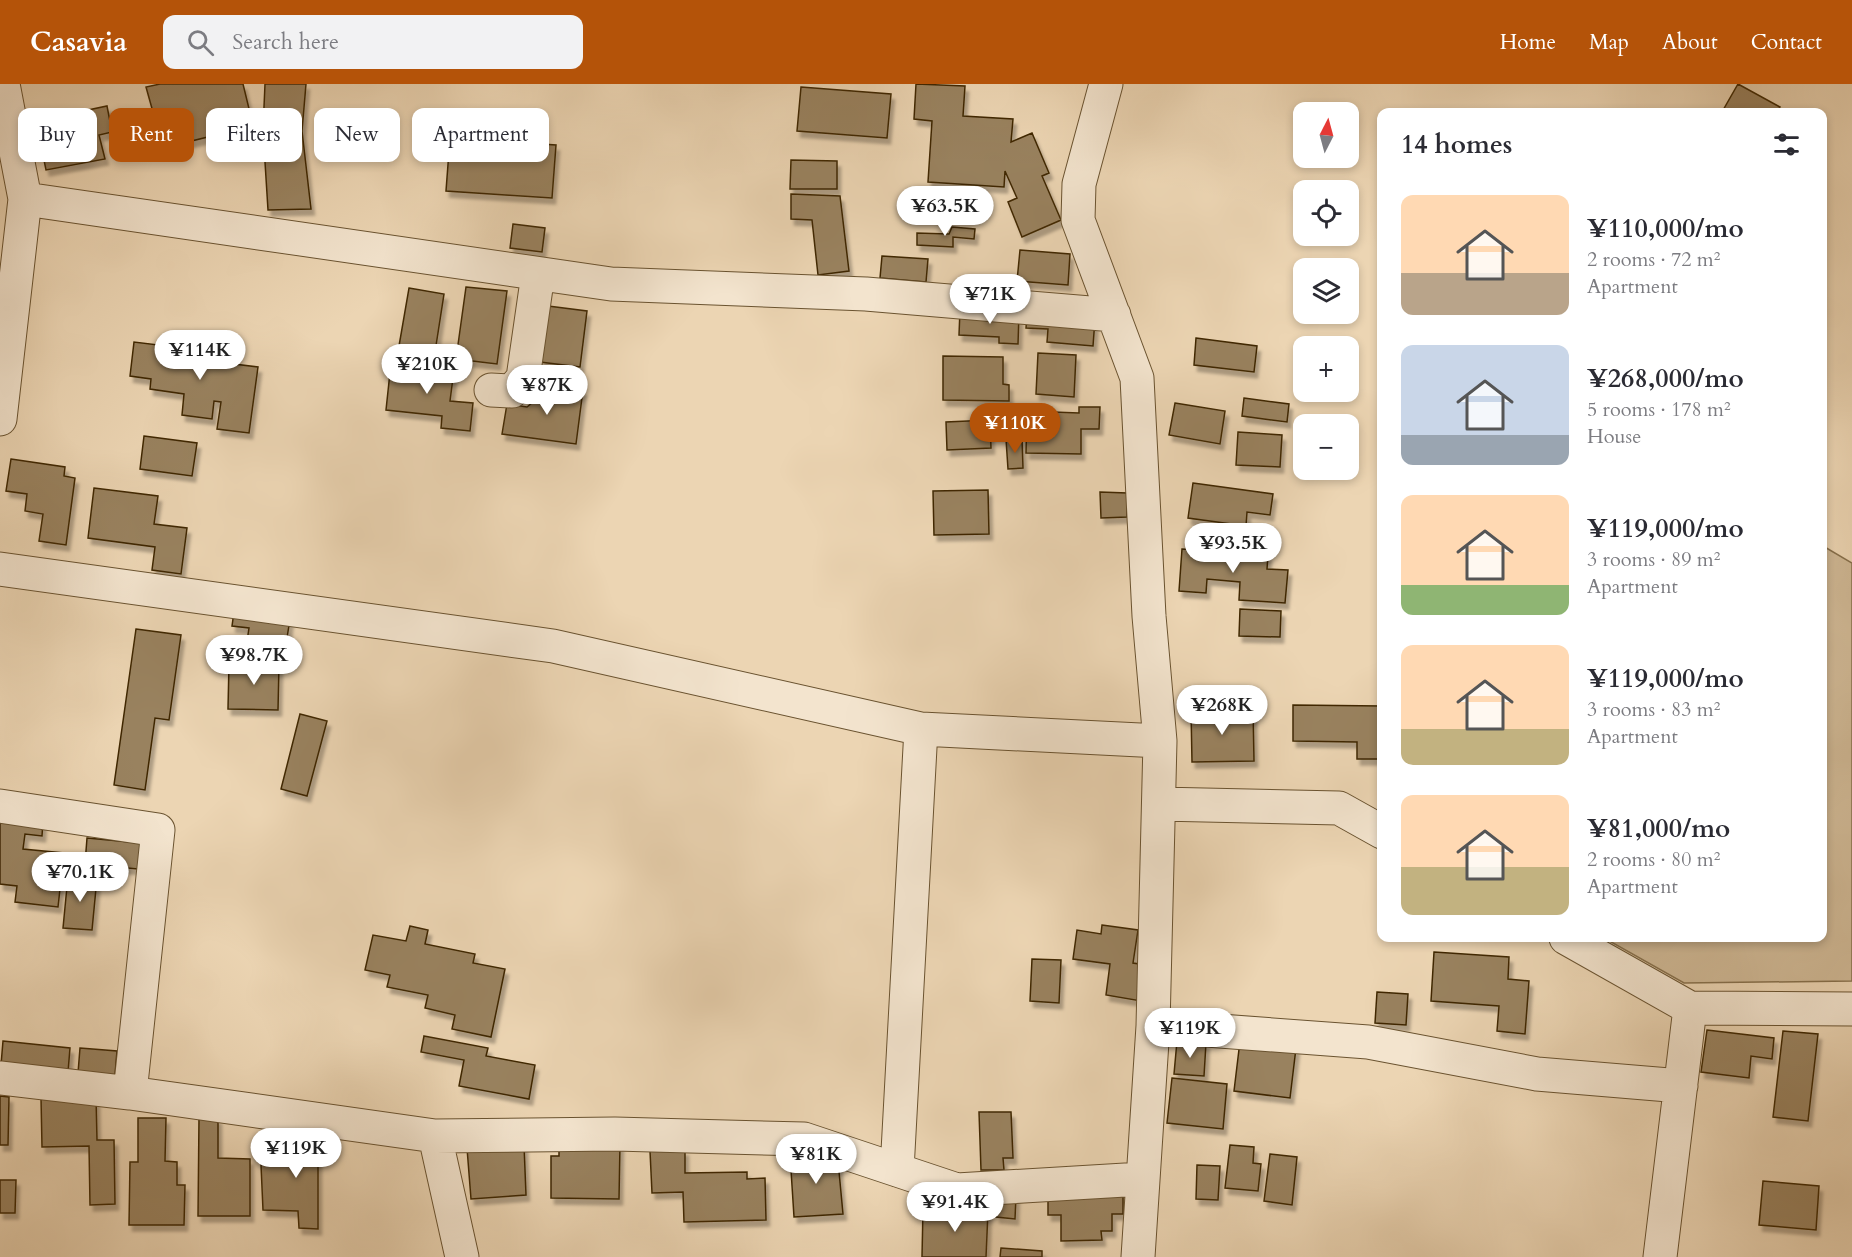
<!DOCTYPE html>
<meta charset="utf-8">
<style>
:root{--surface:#fff;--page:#f2f2f3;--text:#2b2b33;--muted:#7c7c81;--accent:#b45309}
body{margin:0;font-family:Cardo,serif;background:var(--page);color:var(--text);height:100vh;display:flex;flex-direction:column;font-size:22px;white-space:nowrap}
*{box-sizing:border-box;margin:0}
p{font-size:20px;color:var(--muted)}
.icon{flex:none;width:33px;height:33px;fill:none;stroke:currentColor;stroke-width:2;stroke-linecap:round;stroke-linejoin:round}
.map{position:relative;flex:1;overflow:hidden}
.side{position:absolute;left:1377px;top:24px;width:450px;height:834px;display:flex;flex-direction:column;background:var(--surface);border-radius:12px;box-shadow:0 3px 9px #0003}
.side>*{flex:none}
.top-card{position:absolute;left:18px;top:24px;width:570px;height:54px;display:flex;gap:12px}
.needle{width:39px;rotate:6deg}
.controls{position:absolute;left:1293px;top:18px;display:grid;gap:12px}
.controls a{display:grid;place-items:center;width:66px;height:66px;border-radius:12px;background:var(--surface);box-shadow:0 3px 9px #0003;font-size:30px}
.price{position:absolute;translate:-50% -51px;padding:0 14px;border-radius:21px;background:#fff;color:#222;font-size:20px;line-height:39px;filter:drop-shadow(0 2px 3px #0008)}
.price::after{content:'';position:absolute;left:50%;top:36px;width:18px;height:14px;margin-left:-9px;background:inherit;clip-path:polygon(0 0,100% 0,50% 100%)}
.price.active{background:var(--accent);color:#fff}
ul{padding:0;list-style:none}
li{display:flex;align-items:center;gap:18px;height:150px;padding:0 24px}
li span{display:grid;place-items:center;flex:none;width:168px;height:120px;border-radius:12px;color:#555}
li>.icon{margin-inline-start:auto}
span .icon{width:72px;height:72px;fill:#fffc;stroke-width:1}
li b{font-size:26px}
h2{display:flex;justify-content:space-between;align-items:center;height:72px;padding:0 24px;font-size:26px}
.tag{padding:0 21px;border-radius:12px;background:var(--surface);box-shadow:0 3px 9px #0003;font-size:21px;line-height:54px}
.tag.active{background:var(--accent);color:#fff}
header{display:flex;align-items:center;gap:36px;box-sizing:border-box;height:84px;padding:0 30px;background:var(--accent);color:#fff}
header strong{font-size:28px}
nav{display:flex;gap:33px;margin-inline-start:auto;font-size:21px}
.search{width:420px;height:54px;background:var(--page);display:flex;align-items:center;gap:15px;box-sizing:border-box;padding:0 21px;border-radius:12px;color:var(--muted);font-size:22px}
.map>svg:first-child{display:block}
.green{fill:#cfb895;stroke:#87704c;stroke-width:1.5}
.building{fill:#99825f;stroke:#3f2804;stroke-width:1.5;filter:url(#shadow)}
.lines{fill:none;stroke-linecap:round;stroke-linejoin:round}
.street-casing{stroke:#6a5330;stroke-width:35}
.street{stroke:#f3e4ce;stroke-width:33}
</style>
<header>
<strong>Casavia</strong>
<div class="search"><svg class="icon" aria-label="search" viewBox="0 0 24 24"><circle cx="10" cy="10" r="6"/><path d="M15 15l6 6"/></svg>Search here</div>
<nav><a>Home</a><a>Map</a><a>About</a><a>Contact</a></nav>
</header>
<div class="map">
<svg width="1852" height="1173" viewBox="0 0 1852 1173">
<defs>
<filter id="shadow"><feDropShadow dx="3.5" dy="6" stdDeviation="1.5" flood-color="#0004"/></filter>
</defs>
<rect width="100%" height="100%" fill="#ecd5b3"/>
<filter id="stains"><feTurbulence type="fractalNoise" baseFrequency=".00333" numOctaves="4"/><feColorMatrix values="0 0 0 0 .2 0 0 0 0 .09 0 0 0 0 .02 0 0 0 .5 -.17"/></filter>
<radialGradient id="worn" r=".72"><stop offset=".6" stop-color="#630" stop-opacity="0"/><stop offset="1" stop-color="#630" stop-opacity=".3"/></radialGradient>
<path class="green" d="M 1823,462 L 1852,479 L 1852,897 L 1684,899 L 1604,854 L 1822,854 Z"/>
<path class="building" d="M 160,0 L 243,0 L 251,33 L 231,38 L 237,61 L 219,65 L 216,51 L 163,64 L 146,3 Z
M 265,0 L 306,0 L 302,47 L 311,125 L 268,126 L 263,46 Z
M 916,0 L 965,2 L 963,32 L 1013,35 L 1011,58 L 1032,49 L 1049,89 L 1042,92 L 1061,136 L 1022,153 L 1008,118 L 1017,114 L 1005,87 L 1004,103 L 928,98 L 932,37 L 914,35 Z
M 1738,0 L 1780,23 L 1776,28 L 1722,28 Z
M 801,3 L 891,10 L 887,54 L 797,47 Z
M 107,22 L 112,48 L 99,51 L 105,75 L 46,86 L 36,37 Z
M 450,54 L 556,61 L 552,114 L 446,107 Z
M 791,76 L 837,77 L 837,105 L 790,105 Z
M 791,110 L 840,112 L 849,187 L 818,191 L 812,136 L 791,135 Z
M 513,140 L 545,144 L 542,168 L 510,164 Z
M 952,143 L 975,145 L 974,155 L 953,153 L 953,163 L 917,161 L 917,149 L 949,150 Z
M 1020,166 L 1070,170 L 1068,201 L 1017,197 Z
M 882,172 L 928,175 L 926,198 L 880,194 Z
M 466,203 L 507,207 L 497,280 L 456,275 Z
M 409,204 L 444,210 L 435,268 L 399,262 Z
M 548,222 L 587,227 L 580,283 L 540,278 Z
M 960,226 L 1019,229 L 1018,260 L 999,259 L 999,253 L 959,251 Z
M 1027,230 L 1095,235 L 1093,262 L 1047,258 L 1048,245 L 1026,244 Z
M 193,253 L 210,255 L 209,267 L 228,270 L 226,279 L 258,283 L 249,349 L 217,345 L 221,318 L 214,317 L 212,335 L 182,331 L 184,310 L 150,305 L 151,295 L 130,292 L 134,258 L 191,265 Z
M 1196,254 L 1257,262 L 1254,288 L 1194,281 Z
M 1038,269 L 1076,271 L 1074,313 L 1036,310 Z
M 943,272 L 1003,273 L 1003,300 L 1009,301 L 1009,317 L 943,316 Z
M 391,279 L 454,286 L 450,317 L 473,319 L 470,347 L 441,344 L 442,332 L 386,326 Z
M 542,300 L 583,306 L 576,360 L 502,350 L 507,320 L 527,323 L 540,312 Z
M 1244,314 L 1289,320 L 1287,338 L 1242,332 Z
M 1175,319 L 1225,327 L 1220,360 L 1169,351 Z
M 1079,323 L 1100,323 L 1099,345 L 1081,345 L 1081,370 L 1026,369 L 1027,327 L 1079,329 Z
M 990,336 L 991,364 L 947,366 L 946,338 Z
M 1238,348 L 1282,351 L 1280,383 L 1236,381 Z
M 144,352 L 197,359 L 192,392 L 140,385 Z
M 1006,355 L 1022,355 L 1023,384 L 1008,385 Z
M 11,375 L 65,383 L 64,392 L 75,394 L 66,461 L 39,457 L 43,430 L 25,427 L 27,410 L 6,407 Z
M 1193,399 L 1273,410 L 1270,431 L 1247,428 L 1246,442 L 1188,434 Z
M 94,404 L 158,412 L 154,440 L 187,444 L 181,490 L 152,486 L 155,463 L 88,454 Z
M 988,406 L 989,450 L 934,451 L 933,407 Z
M 1100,408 L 1127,409 L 1127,433 L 1101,434 Z
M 1182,465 L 1268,471 L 1267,485 L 1288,486 L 1285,519 L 1239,516 L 1240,498 L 1207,495 L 1206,509 L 1179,507 Z
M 1240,525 L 1281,527 L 1280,553 L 1239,552 Z
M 234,528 L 290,535 L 286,560 L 272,558 L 272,567 L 246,564 L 249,544 L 232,542 Z
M 136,545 L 181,551 L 169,636 L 155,634 L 145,706 L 114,701 Z
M 229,579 L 279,580 L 278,626 L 228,625 Z
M 1293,621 L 1382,622 L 1382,675 L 1357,675 L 1357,658 L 1293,657 Z
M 1253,625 L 1254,677 L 1192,678 L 1191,626 Z
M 300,630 L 327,637 L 307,712 L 281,705 Z
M 0,732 L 43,737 L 42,752 L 25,750 L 23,765 L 64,769 L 58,823 L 15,818 L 17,802 L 0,800 Z
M 87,754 L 141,759 L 138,785 L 85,780 Z
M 68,792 L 97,794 L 92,846 L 63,844 Z
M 1102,841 L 1138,846 L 1133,879 L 1146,881 L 1141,917 L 1106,911 L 1110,880 L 1073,875 L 1077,846 L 1101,850 Z
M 410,842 L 428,846 L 425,860 L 475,870 L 473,879 L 505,885 L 491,953 L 452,945 L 455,931 L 425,924 L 428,911 L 387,903 L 390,891 L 365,886 L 373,851 L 406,857 Z
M 1434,868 L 1509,873 L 1508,895 L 1529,897 L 1525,950 L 1497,947 L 1499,922 L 1431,917 Z
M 1032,875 L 1061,876 L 1059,919 L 1030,917 Z
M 1377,908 L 1408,910 L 1406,941 L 1375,939 Z
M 1707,946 L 1774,954 L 1772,975 L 1751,972 L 1749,994 L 1701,988 Z
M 1783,947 L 1818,950 L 1808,1037 L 1773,1033 Z
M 424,952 L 488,964 L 486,972 L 535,981 L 529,1015 L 459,1002 L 464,976 L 421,968 Z
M 3,957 L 70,964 L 68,988 L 1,981 Z
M 1177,957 L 1206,959 L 1204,992 L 1174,990 Z
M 1240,957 L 1296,964 L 1290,1014 L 1234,1007 Z
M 80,964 L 117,967 L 115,991 L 78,989 Z
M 1172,994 L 1227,1000 L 1223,1045 L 1167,1039 Z
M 0,1012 L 9,1013 L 8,1061 L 0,1061 Z
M 96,1013 L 97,1056 L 114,1056 L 115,1120 L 90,1121 L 89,1062 L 42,1063 L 41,1014 Z
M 979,1028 L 1011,1028 L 1013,1074 L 1003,1074 L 1004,1086 L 981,1086 Z
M 138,1034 L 166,1034 L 165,1077 L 177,1078 L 177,1101 L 185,1101 L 184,1141 L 129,1141 L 130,1078 L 138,1078 Z
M 199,1034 L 218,1034 L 218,1074 L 250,1075 L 250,1132 L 198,1132 Z
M 294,1039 L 318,1041 L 318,1145 L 299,1144 L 298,1127 L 263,1126 L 261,1081 L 294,1080 Z
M 559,1060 L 620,1060 L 619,1115 L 551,1114 L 551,1072 L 559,1072 Z
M 524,1061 L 526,1111 L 471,1115 L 467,1064 Z
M 1230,1061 L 1254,1063 L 1253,1079 L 1261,1080 L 1258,1107 L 1225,1104 Z
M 685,1066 L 685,1089 L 747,1088 L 747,1095 L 765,1094 L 766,1136 L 684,1138 L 683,1108 L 652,1109 L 650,1067 Z
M 818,1068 L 838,1077 L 843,1130 L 794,1133 L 790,1070 Z
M 1270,1070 L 1297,1073 L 1292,1121 L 1264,1117 Z
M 1197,1081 L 1220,1082 L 1218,1116 L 1196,1115 Z
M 0,1096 L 16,1096 L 15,1129 L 0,1129 Z
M 1763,1097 L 1819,1102 L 1816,1146 L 1759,1141 Z
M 1123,1107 L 1123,1130 L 1112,1130 L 1112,1147 L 1101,1147 L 1102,1156 L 1061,1157 L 1061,1131 L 1048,1131 L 1048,1108 Z
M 997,1111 L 1016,1112 L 1015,1135 L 996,1133 Z
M 923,1125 L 988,1127 L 986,1173 L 922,1173 Z
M 1001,1164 L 1042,1167 L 1042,1173 L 1000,1173 Z"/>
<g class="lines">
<defs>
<path id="street" d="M 1106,0 L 1079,100 L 1078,136 L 1137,294 L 1149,532 L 1160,657 L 1153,942 L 1138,1173
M 25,115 L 611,200 L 866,210 L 1114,231
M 491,306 L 512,307 L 523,294 L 538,190
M 0,335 L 25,115 L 3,0
M 0,485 L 553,562 L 921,645 L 1160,657
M 1159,720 L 1339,724 L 1382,748
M 0,722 L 158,746 L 130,1009
M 1566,854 L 1690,924 L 1852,925
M 1153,942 L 1368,958 L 1537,990 L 1681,1002
M 0,994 L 130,1009 L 435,1052 L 615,1050 L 804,1055 L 957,1106 L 1142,1095
M 435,1052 L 462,1173
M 897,1086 L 921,645
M 1660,1173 L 1690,924"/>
</defs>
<use href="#street" class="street-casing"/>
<use href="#street" class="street"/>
</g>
<rect width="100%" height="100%" filter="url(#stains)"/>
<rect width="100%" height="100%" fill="url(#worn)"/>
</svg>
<div class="controls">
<a><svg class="needle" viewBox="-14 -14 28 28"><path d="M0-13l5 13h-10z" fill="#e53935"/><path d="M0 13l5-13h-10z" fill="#7c7c81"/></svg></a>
<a><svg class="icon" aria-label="locate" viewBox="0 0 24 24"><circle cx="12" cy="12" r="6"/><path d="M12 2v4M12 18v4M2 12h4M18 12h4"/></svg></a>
<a><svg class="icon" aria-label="layers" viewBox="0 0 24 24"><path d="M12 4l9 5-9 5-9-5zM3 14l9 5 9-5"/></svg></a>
<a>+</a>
<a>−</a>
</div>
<b class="price" style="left:945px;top:153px">¥63.5K</b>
<b class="price" style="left:990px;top:241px">¥71K</b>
<b class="price" style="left:200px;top:297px">¥114K</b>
<b class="price" style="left:427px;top:311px">¥210K</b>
<b class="price" style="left:547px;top:332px">¥87K</b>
<b class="price active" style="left:1015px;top:370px">¥110K</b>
<b class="price" style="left:1233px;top:490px">¥93.5K</b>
<b class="price" style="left:254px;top:602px">¥98.7K</b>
<b class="price" style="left:1222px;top:652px">¥268K</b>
<b class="price" style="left:80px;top:819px">¥70.1K</b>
<b class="price" style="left:1190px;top:975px">¥119K</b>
<b class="price" style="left:296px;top:1095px">¥119K</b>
<b class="price" style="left:816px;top:1101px">¥81K</b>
<b class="price" style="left:955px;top:1149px">¥91.4K</b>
<div class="top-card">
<a class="tag">Buy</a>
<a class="tag active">Rent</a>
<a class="tag">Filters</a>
<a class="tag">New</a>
<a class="tag">Apartment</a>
</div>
<section class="side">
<h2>14 homes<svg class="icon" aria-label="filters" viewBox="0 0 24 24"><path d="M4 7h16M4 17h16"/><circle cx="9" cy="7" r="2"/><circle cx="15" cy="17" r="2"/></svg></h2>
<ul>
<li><span style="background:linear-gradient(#ffd9b3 65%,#b9a48a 0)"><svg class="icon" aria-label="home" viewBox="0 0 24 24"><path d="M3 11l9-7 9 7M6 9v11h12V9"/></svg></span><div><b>¥110,000/mo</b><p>2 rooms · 72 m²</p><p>Apartment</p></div></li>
<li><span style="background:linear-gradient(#c9d6e8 75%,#9aa5b1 0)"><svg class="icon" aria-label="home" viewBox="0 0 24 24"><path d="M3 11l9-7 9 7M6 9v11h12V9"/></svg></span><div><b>¥268,000/mo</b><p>5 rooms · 178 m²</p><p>House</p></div></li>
<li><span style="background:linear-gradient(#ffd9b3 75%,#8fb573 0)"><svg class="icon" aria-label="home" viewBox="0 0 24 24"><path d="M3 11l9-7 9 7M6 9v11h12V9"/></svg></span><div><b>¥119,000/mo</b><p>3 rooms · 89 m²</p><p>Apartment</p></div></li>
<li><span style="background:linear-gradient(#ffd9b3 70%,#c2b280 0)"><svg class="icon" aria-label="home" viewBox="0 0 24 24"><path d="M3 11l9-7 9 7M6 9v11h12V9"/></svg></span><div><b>¥119,000/mo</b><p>3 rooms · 83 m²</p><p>Apartment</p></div></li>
<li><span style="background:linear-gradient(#ffd9b3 60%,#c2b280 0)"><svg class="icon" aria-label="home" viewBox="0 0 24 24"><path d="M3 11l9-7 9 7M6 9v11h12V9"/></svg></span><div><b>¥81,000/mo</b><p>2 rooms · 80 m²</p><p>Apartment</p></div></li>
</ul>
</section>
</div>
